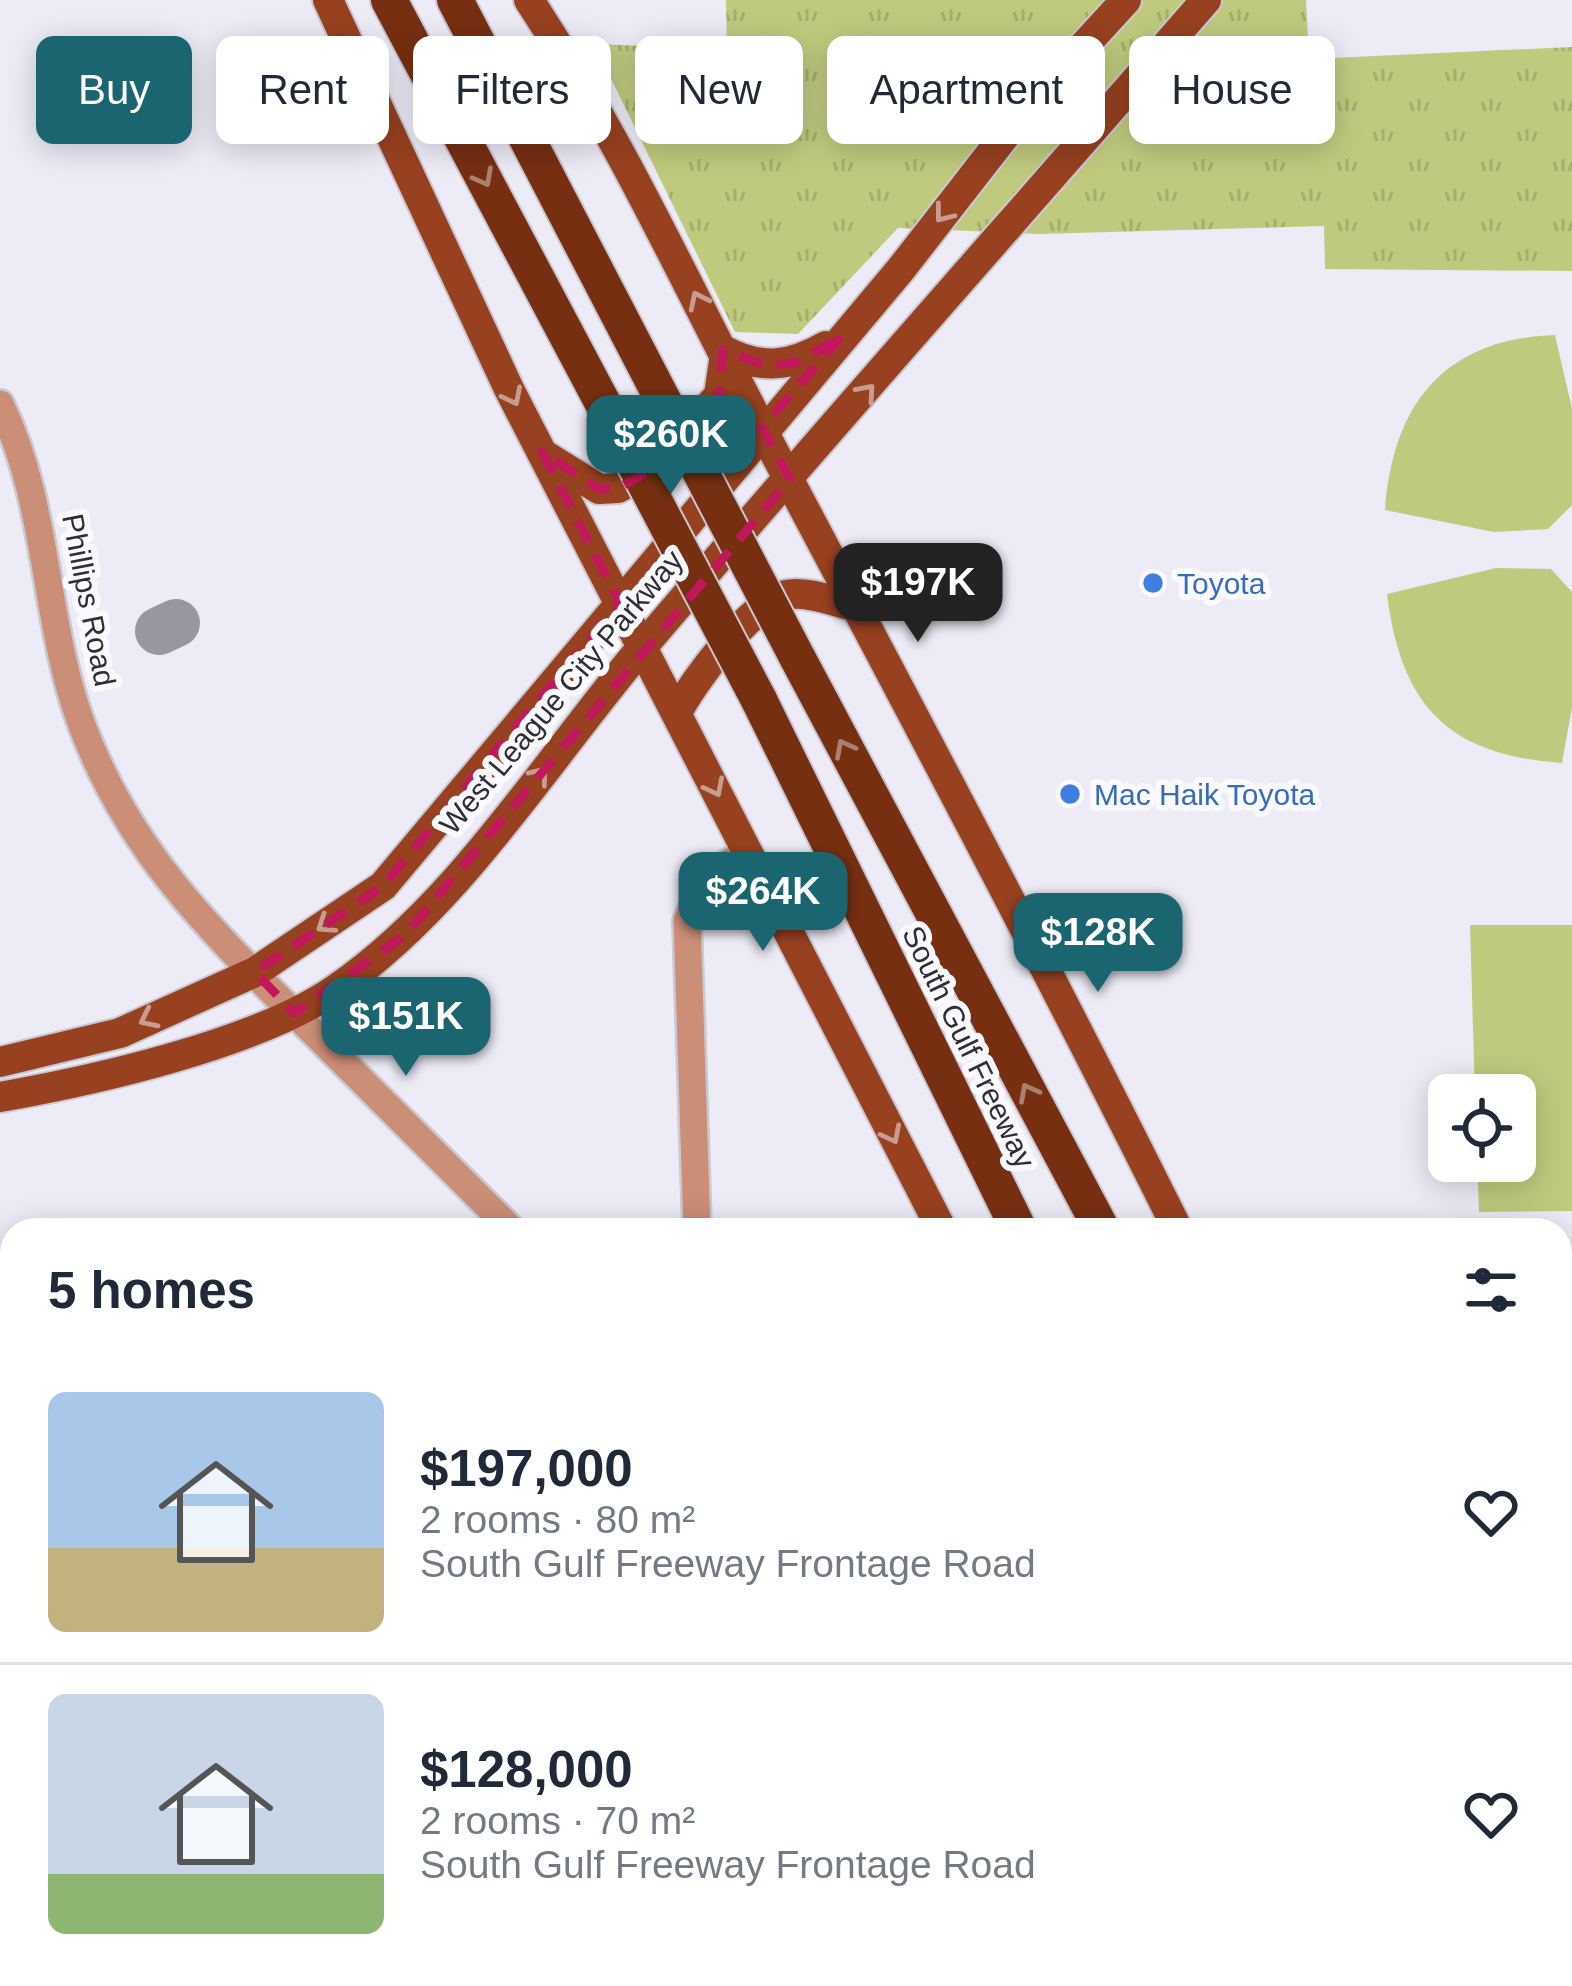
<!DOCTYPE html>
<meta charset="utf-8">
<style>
:root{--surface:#fff;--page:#f2f2f3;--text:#1f2937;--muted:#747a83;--line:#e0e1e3;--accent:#1b6571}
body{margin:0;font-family:Helvetica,sans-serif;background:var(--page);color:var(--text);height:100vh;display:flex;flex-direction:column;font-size:45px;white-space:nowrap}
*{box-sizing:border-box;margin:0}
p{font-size:39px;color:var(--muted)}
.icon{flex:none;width:66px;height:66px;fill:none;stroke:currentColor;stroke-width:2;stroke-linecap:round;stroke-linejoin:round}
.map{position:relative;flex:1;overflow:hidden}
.details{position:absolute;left:0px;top:1218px;width:1572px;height:768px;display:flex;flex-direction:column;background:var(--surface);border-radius:36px 36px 0 0;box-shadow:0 6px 30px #0003}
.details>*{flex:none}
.guide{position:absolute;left:36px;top:36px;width:1500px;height:108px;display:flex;gap:24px}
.fabs{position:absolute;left:1428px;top:1074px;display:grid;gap:24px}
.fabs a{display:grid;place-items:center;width:108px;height:108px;border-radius:18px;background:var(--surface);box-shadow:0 6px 30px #0003;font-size:60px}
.price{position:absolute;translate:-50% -102px;padding:0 27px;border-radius:24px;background:var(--accent);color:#fff;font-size:39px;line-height:78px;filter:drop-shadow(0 3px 6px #0008)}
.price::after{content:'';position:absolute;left:50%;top:72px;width:36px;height:27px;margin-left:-18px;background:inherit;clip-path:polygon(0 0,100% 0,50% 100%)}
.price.active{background:#222;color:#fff}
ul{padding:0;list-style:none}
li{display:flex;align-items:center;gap:36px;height:300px;padding:0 48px}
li+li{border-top:3px solid var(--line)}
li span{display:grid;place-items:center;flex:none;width:336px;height:240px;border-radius:18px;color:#555}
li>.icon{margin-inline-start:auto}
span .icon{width:144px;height:144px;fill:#fffc;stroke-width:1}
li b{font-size:51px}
h2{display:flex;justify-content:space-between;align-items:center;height:144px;padding:0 48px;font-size:51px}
.tag{padding:0 42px;border-radius:18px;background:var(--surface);box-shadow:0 6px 30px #0003;font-size:42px;line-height:108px}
.tag.active{background:var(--accent);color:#fff}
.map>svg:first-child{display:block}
.grass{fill:url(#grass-tufts)}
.pitch{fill:#c0ca7e}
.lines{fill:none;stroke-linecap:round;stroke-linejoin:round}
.taxiway{stroke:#98969e;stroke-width:48}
.minor-casing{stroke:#cac9d3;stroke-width:32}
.major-casing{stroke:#cac9d3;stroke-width:34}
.highway-casing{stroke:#cac9d3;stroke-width:40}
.minor{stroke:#cb8e77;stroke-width:27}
.major{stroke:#974120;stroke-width:30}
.highway{stroke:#772f11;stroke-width:36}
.highway-bridge-casing{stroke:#cac9d3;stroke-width:40;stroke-linecap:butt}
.highway-bridge{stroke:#772f11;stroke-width:36}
.oneway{stroke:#ab8070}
.oneway2{stroke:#c89d8f}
.marked{fill:none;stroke:#c2185b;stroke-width:9;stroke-dasharray:24 15;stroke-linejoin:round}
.shop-dot{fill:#3f7fe0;stroke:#faf9fe;stroke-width:4.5}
.labels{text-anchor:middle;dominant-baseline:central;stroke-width:12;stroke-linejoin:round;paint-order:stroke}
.shop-label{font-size:30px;fill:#366cbe;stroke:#faf9fe;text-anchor:start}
.street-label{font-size:30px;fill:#2f2e32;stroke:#faf9fe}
</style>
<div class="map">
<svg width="1572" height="1986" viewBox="0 0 1572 1986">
<defs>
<pattern id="grass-tufts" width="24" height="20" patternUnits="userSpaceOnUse" patternTransform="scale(3)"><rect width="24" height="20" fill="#c0ca7e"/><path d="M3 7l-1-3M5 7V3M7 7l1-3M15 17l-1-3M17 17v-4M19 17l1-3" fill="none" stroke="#a5ae6d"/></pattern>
</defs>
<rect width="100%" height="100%" fill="#ecebf6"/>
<path class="grass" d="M 726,0 L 1306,0 L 1309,59 L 1572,47 L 1572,271 L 1325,269 L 1324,226 L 1039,234 L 898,228 L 798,334 L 735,332 L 594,44 L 727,49 Z"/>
<path class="pitch" d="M 1555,335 L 1572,409 L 1572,505 L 1548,529 L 1494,532 L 1385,510 C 1393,404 1444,339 1555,335 Z
M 1496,568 L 1551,569 L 1572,592 L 1572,707 L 1562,763 C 1448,755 1401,706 1387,594 Z
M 1470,925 L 1572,925 L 1572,1211 L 1479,1212 L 1477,1161 L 1515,1161 L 1515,1095 L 1475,1095 Z"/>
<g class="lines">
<path class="taxiway" d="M 159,631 L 176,623"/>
<defs>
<path id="minor" d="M 0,404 C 49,504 43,616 80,720 C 128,853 214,934 312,1031 C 379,1097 445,1164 512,1230
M 697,1230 L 687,921 C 701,885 713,869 748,852
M 0,1734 L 12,1733
M 1560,1872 L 1572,1871
M 718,1974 L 718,1986"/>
<path id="major" d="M 328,0 L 509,389 L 942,1230
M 529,0 C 622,142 685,282 763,431 C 904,697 1044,961 1178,1230
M 723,350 C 760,370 790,367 826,346
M 546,456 L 599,489 L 618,488 L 659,466 L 719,395 L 725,354
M 677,713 C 692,682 752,603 785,595 C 807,590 838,603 860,608
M 0,1062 L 120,1033 L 255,972 L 383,886 L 901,269 L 1024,111 L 1126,0
M 0,1097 C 96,1080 256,1044 336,989 C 459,905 548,758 644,645 C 829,428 1019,215 1206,0"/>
<path id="highway" d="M 389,0 L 616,428
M 455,0 L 653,381
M 797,657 L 1102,1230
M 759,700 L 1019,1230
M 1357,1974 L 1362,1986
M 1402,1974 L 1408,1986
M 1493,1974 L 1499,1986
M 1559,1974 L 1566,1986"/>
</defs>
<use href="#minor" class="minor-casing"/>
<use href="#major" class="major-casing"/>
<use href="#highway" class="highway-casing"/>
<use href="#minor" class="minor"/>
<use href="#major" class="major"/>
<use href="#highway" class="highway"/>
<defs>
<path id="highway-bridge" d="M 653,381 L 797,657
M 616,428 L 759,700"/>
</defs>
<use href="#highway-bridge" class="highway-bridge-casing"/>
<use href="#highway-bridge" class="highway-bridge"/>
</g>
<defs><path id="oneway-chevron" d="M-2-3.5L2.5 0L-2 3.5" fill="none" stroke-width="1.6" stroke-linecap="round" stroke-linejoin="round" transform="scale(3)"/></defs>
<g class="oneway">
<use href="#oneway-chevron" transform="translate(484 178) rotate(62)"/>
<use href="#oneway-chevron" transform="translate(844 748) rotate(-118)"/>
<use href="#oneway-chevron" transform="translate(1028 1092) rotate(-118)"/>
</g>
<g class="oneway2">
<use href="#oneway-chevron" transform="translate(943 214) rotate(128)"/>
<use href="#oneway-chevron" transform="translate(698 300) rotate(-116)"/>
<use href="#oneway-chevron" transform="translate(867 392) rotate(-49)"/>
<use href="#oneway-chevron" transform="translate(513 397) rotate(63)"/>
<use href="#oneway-chevron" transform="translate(540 775) rotate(-51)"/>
<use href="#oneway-chevron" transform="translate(715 788) rotate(63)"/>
<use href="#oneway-chevron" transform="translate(325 925) rotate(146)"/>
<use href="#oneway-chevron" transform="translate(148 1019) rotate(154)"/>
<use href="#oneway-chevron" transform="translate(892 1135) rotate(63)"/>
</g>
<path class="marked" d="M 841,337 L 762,428 L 790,479 L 404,936 L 294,1013 L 255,972 L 383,886 L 620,603 L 542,452 L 599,489 L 618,488 L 659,466 L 719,395 L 723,350 L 766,366 L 798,362 Z"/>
<g class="shop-dot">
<circle cx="1153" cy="583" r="12"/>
<circle cx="1070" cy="794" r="12"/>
</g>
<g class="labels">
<g class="shop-label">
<text x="1177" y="583">Toyota</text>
<text x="1094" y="794">Mac Haik Toyota</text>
</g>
<g class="street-label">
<text transform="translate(89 600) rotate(79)">Phillips Road</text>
<text transform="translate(561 692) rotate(-50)">West League City Parkway</text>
<text transform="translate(969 1047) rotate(64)">South Gulf Freeway</text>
</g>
</g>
</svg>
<div class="fabs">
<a><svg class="icon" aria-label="locate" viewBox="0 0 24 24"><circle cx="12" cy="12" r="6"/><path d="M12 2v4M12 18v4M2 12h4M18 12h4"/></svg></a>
</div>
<b class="price" style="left:671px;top:497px">$260K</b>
<b class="price active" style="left:918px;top:645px">$197K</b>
<b class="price" style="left:763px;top:954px">$264K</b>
<b class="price" style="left:1098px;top:995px">$128K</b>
<b class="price" style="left:406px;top:1079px">$151K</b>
<div class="guide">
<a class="tag active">Buy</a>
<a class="tag">Rent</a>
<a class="tag">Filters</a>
<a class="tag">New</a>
<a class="tag">Apartment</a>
<a class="tag">House</a>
</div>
<section class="details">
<h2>5 homes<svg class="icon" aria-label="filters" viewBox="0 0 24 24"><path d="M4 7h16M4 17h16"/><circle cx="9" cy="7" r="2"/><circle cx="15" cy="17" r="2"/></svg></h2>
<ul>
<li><span style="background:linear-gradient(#a9c7e8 65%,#c2b280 0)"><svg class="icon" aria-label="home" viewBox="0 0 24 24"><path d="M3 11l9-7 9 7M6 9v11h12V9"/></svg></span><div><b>$197,000</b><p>2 rooms · 80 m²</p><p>South Gulf Freeway Frontage Road</p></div><svg class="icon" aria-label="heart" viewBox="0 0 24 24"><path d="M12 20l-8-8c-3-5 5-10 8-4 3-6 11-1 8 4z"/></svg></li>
<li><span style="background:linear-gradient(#c9d6e8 75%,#8fb573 0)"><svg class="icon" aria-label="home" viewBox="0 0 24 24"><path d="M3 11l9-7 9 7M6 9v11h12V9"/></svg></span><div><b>$128,000</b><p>2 rooms · 70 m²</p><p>South Gulf Freeway Frontage Road</p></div><svg class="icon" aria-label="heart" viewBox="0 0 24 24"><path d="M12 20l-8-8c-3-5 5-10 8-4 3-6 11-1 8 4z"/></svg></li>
</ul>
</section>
</div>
